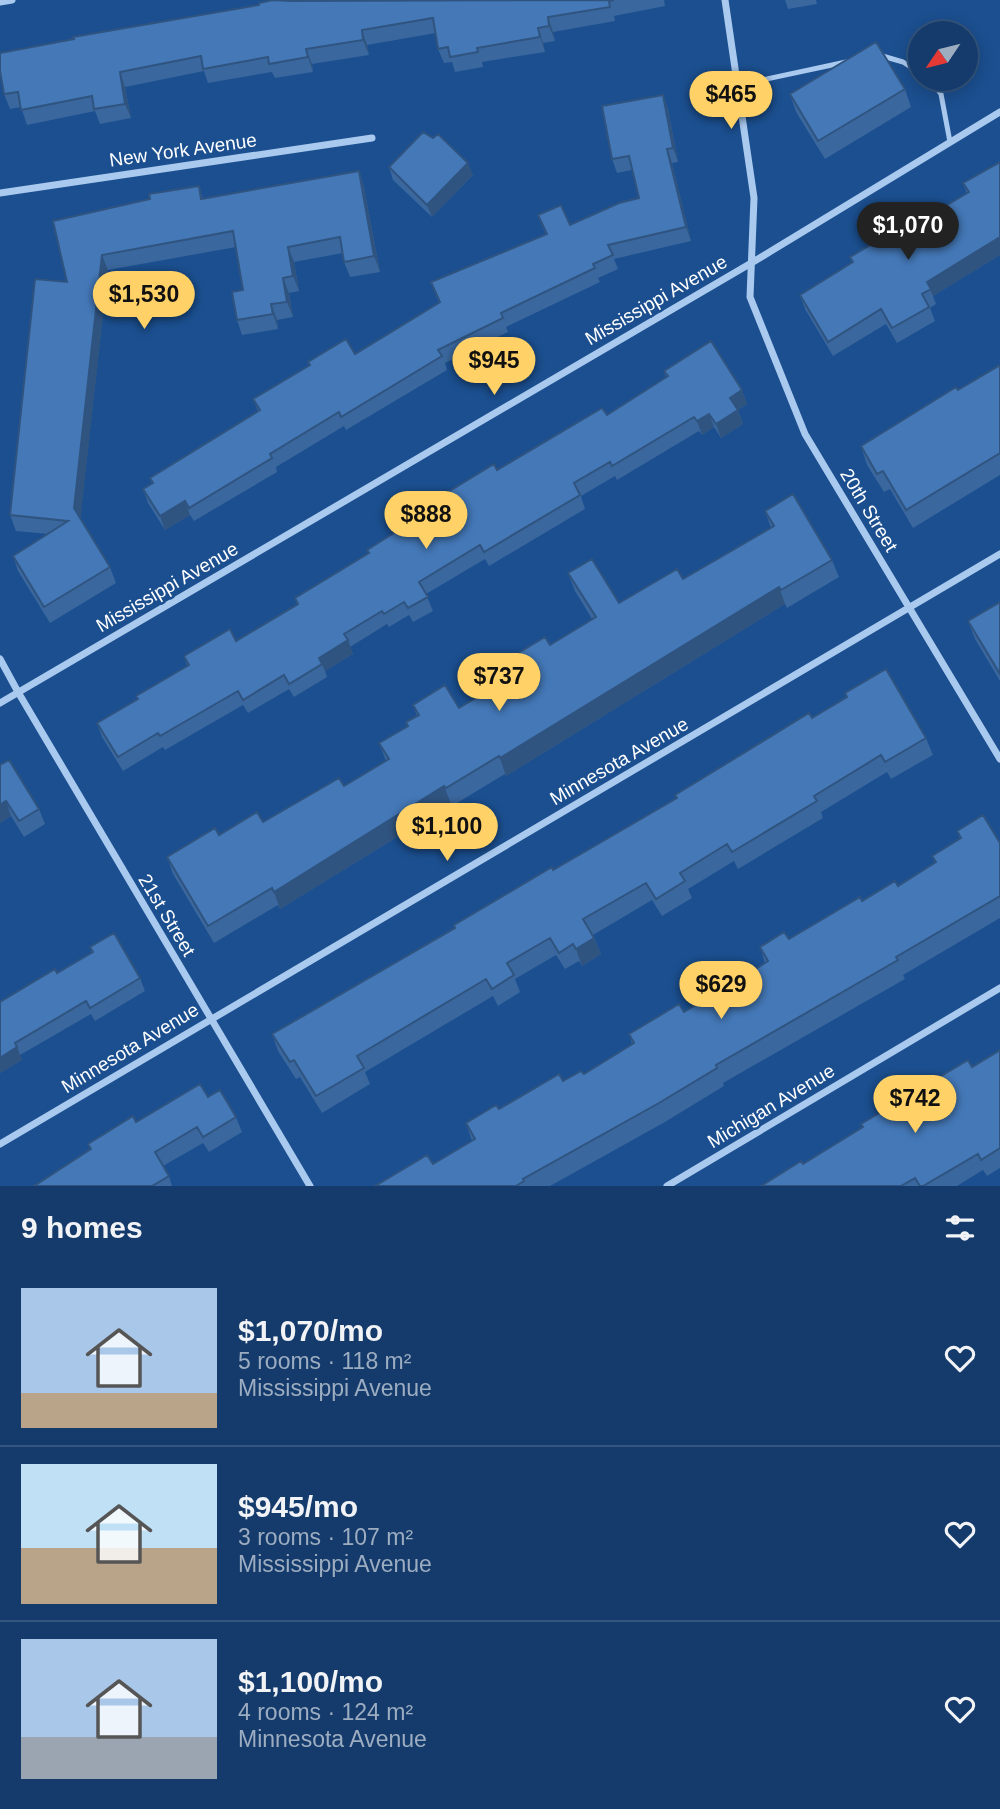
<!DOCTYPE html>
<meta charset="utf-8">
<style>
:root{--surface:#143b6b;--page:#1d4271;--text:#f1f3f6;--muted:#9dadc1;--line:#33557e;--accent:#ffd166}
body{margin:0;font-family:Helvetica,sans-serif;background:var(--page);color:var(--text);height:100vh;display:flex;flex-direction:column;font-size:26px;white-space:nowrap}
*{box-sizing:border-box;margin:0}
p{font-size:23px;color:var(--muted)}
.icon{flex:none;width:38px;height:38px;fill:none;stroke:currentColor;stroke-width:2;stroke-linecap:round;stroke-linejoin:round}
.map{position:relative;height:1186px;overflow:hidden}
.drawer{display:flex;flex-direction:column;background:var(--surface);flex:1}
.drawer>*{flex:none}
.needle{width:46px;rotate:235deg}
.tools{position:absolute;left:908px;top:21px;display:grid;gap:14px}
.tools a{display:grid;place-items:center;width:70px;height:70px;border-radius:50%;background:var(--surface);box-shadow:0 4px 18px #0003,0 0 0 2px var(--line);font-size:35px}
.price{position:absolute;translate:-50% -60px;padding:0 16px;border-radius:24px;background:var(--accent);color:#111;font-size:23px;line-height:46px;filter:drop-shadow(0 2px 4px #0008)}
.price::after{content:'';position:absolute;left:50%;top:42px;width:21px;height:16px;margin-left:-10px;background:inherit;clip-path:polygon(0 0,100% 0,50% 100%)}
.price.selected{background:#222;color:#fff}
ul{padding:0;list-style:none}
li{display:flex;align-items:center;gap:21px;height:175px;padding:0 21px}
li+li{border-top:2px solid var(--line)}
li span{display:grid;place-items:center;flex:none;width:196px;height:140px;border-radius:0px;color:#555}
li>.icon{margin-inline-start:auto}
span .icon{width:84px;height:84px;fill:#fffc;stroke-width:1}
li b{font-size:30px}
h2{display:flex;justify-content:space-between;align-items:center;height:84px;padding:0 21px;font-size:30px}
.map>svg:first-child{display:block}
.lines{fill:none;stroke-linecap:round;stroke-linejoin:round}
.lane{stroke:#a9c9ee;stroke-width:5}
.street{stroke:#a9c9ee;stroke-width:7}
.wall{fill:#3a679d}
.shaded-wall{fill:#305480}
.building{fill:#4478b7;stroke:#305480;stroke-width:2}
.labels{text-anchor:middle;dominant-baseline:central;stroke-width:5;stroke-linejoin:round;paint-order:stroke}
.street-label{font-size:19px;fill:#fff;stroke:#1b4f8f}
</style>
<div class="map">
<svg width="1000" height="1186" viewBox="0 0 1000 1186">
<rect width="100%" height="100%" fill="#1b4f8f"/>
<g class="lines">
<path class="lane" d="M 879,55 L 903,62 L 920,73
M 930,79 L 941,94 L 950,142
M 739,85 L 846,62"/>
<path class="street" d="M 725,0 L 754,198 L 750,297 L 805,434 L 1000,759
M 0,2 L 12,0
M 0,193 L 372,138
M 0,659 L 18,692 L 310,1186
M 0,703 L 753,262 L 1000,112
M 0,1144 L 1000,554
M 667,1186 L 1000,988"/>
</g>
<path class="wall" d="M 273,0 L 664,0 L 665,6 L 614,16 L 615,21 L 553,32 L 555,41 L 543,43 L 545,52 L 482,62 L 483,67 L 455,72 L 452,62 L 444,63 L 438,49 L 436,33 L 367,45 L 369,55 L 312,64 L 313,72 L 275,78 L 272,72 L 208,83 L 204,71 L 125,87 L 131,118 L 100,124 L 95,111 L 27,125 L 21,107 L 10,109 L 4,94 Z
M 785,0 L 816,0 L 817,4 L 788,9 Z
M 905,89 L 911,107 L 825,159 L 796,112 L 790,94 Z
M 663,95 L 668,109 L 678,162 L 672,163 L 691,241 L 614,259 L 618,269 L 598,278 L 600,282 L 506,327 L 508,332 L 445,363 L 447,370 L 346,430 L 344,426 L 276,467 L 277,472 L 194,521 L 190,515 L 165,530 L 148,503 L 143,489 L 152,484 L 150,478 L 258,411 L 253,399 L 355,354 L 439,303 L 431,282 L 546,235 L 538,215 L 570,225 L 639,198 L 632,170 L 617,173 L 612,159 Z
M 1000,162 L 1000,255 L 933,296 L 936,304 L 930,308 L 935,321 L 897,343 L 886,324 L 833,356 L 805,309 L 800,295 L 852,263 L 850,257 L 898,234 L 967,194 L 963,183 Z
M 389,167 L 473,175 L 432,217 L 393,180 Z
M 359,171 L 364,187 L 380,272 L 350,277 L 344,262 L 343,253 L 294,262 L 299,291 L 289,293 L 293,317 L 277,320 L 278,329 L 242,335 L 237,320 L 243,290 L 236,247 L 108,270 L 80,518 L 110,567 L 116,583 L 50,623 L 18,571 L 13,556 L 48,534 L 16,531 L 10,515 L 67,282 L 150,199 L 199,186 L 203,199 Z
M 1000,365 L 1000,475 L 913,528 L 890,489 L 884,492 L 867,465 L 861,446 Z
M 664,371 L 742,390 L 747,404 L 738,410 L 743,424 L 721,438 L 714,427 L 702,435 L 699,431 L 617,480 L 615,476 L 581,496 L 585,509 L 489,566 L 485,559 L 426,594 L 433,611 L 413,622 L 409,615 L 389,627 L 387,624 L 350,647 L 353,654 L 325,671 L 327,677 L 294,697 L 289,689 L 248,713 L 243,705 L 165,750 L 163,747 L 123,771 L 102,737 L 97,723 L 138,699 L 187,666 L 184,656 L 236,641 L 297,604 L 295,598 L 368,553 L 450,498 L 448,492 L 497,470 L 607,415 L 666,377 Z
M 765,511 L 832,560 L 839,577 L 787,608 L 785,604 L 506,776 L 505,774 L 452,806 L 451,804 L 280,909 L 278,905 L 214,943 L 173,874 L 167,857 L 219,835 L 263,822 L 344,786 L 386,761 L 379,743 L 407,726 L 406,722 L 417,716 L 413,705 L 459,708 L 521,671 L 515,655 L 550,645 L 592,619 L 575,591 L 568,573 L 619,603 L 683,579 L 771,528 Z
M 1000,602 L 1000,681 L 975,639 L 968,621 Z
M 845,693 L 926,738 L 933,755 L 891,779 L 887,772 L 821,812 L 823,818 L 738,869 L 734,861 L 688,889 L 692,898 L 662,916 L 652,900 L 593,935 L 601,954 L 582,966 L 579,961 L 565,969 L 556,955 L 515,979 L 520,992 L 498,1006 L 493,996 L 365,1072 L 370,1084 L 322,1113 L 300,1077 L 296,1079 L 278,1051 L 272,1034 L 676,798 L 675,795 L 812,718 L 846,697 Z
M 9,760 L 39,809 L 45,824 L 24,837 L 11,816 L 0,823 Z
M 957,831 L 1000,843 L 1000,918 L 903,975 L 905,979 L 723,1083 L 724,1086 L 665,1122 L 550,1186 L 375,1186 L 433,1164 L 472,1141 L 466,1123 L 563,1081 L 584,1074 L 632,1044 L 629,1034 L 684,1012 L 751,972 L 765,963 L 760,947 L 789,939 L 862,901 L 898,886 L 935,863 L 932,856 L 960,839 Z
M 90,947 L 140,978 L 145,991 L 95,1021 L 91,1014 L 20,1055 L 22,1060 L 0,1073 L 0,1002 L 57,973 L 92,953 Z
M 1000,1050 L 1000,1168 L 987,1176 L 983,1170 L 957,1186 L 761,1186 L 803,1164 L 863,1128 L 861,1124 L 972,1067 Z
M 208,1097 L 236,1117 L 242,1132 L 209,1152 L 203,1143 L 163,1166 L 169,1176 L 172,1186 L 34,1186 L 90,1150 L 88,1144 L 136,1122 Z"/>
<path class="shaded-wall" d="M 548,17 L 553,32 L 555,41 L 549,26 Z
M 538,28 L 543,43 L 545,52 L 540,37 Z
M 362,30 L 367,45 L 369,55 L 363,40 Z
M 306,49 L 312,64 L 313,72 L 308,57 Z
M 120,72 L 125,87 L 131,118 L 125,104 Z
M 663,95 L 668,109 L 678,162 L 673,148 Z
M 667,149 L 672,163 L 691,241 L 686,227 Z
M 468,163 L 473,175 L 432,217 L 427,205 Z
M 359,171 L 364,187 L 380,272 L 374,256 Z
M 1000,237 L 1000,255 L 933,296 L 927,282 Z
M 288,247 L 294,262 L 299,291 L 293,276 Z
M 102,255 L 108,270 L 80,523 L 74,508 Z
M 283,278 L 289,293 L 293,317 L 287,302 Z
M 271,304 L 277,320 L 278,329 L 273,314 Z
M 742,390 L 747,404 L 735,412 L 730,398 Z
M 738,410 L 743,424 L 721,438 L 716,424 Z
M 709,414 L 714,427 L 702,435 L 697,421 Z
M 185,501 L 190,515 L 165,530 L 160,516 Z
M 779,587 L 785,604 L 506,776 L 500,758 Z
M 348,640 L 353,654 L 325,671 L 319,658 Z
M 444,786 L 451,804 L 280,909 L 274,892 Z
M 6,801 L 11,816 L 0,823 L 0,805 Z
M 594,938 L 601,954 L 582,966 L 576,949 Z
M 17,1047 L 22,1060 L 0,1073 L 0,1058 Z"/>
<path class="building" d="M 273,0 L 291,1 L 614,0 L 609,1 L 610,7 L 548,17 L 549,26 L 538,28 L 540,37 L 477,48 L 478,52 L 450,57 L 448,47 L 438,49 L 433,18 L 362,30 L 363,40 L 306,49 L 308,57 L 269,64 L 268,57 L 203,69 L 201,56 L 120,72 L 125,104 L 94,109 L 92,96 L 21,110 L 18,92 L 4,94 L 0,71 L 0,53 L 74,39 L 73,37 L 259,5 L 259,3 Z
M 876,42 L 905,89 L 818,141 L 790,94 Z
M 663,95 L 673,148 L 667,149 L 686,227 L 608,245 L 613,255 L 593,264 L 595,268 L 501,313 L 503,318 L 438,350 L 442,356 L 341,417 L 339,412 L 270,454 L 272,458 L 189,508 L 185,501 L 160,516 L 143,489 L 153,483 L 150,478 L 260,410 L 253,399 L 310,365 L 308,362 L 346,339 L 355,354 L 440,302 L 431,282 L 547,234 L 538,215 L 561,205 L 570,225 L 619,203 L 639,198 L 629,156 L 612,159 L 602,106 Z
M 423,132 L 433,138 L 438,134 L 468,163 L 427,205 L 389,167 Z
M 1000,162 L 1000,237 L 927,282 L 931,289 L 922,294 L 929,307 L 892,328 L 881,309 L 828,342 L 800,295 L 853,262 L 850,257 L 896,230 L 898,234 L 969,192 L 963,183 Z
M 359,171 L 374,256 L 344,262 L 340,237 L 288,247 L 293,276 L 283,278 L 287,302 L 271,304 L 273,314 L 237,320 L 232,292 L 243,290 L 233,231 L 102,255 L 74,508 L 110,567 L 44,607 L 13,556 L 68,521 L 10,515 L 35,279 L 67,282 L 53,221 L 150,199 L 149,194 L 199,186 L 201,199 Z
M 711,341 L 742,390 L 730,398 L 738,410 L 716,424 L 709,414 L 697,421 L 694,417 L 612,466 L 610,462 L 574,483 L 580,495 L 484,552 L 480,545 L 419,582 L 428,597 L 408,608 L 404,602 L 384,614 L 382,611 L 344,634 L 348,640 L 319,658 L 322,664 L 289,684 L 284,675 L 243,700 L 238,691 L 160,736 L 158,733 L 118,757 L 97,723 L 138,699 L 136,696 L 189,665 L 184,656 L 230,629 L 236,641 L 298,604 L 295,598 L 369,553 L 367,550 L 451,497 L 448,492 L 494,464 L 497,470 L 602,408 L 607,415 L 668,376 L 664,371 Z
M 1000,365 L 1000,453 L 906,510 L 883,471 L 877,474 L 861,446 L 956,387 L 958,390 Z
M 793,494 L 832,560 L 781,590 L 779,587 L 500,758 L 499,756 L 446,788 L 444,786 L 274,892 L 272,888 L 208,926 L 167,857 L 215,828 L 219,835 L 257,812 L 263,822 L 339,778 L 344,786 L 389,759 L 379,743 L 408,726 L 406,722 L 419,715 L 413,705 L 445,685 L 459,708 L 524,669 L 515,655 L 545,637 L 550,645 L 596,617 L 568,573 L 592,559 L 619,603 L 677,569 L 683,579 L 774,526 L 765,511 Z
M 1000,602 L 1000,674 L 968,621 Z
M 886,669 L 926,738 L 885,762 L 881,755 L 814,796 L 817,801 L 732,852 L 727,844 L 680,873 L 685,881 L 656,899 L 646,883 L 583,919 L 594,938 L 576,949 L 573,944 L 559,953 L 550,938 L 507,963 L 514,975 L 492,989 L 486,979 L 357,1056 L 364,1068 L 316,1096 L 294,1060 L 290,1062 L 272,1034 L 455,928 L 454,925 L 552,867 L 553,870 L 677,798 L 675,795 L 809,713 L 812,718 L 847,697 L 845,693 Z
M 9,760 L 39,809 L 19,821 L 6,801 L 0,805 L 0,765 Z
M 983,815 L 1000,843 L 1000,896 L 896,957 L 898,960 L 716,1065 L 717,1068 L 659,1103 L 523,1179 L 524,1181 L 516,1186 L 375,1186 L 427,1155 L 433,1164 L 475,1139 L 466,1123 L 496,1105 L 499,1109 L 559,1074 L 563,1081 L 581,1071 L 584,1074 L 634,1043 L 629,1034 L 679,1004 L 684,1012 L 751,972 L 768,961 L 760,947 L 784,932 L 789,939 L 860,897 L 862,901 L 895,881 L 898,886 L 936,862 L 932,856 L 961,838 L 957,831 Z
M 114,933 L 140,978 L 90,1008 L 86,1001 L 15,1043 L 17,1047 L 0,1058 L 0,1002 L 55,969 L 57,973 L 93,952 L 90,947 Z
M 1000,1050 L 1000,1148 L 981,1160 L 978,1154 L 923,1186 L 920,1186 L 915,1178 L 901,1186 L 761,1186 L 801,1161 L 803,1164 L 863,1127 L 861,1124 L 968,1060 L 972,1067 Z
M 200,1084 L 208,1097 L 220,1090 L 236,1117 L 203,1137 L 197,1127 L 155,1152 L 169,1176 L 152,1186 L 34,1186 L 91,1149 L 88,1144 L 133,1116 L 136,1122 Z"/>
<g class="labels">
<g class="street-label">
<text transform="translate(183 150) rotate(-8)">New York Avenue</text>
<text transform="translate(656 300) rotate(-30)">Mississippi Avenue</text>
<text transform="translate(869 510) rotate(59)">20th Street</text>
<text transform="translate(167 587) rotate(-30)">Mississippi Avenue</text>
<text transform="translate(619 761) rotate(-30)">Minnesota Avenue</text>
<text transform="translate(167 915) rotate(59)">21st Street</text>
<text transform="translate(130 1048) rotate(-31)">Minnesota Avenue</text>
<text transform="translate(771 1106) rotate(-31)">Michigan Avenue</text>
</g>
</g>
</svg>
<div class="tools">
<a><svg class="needle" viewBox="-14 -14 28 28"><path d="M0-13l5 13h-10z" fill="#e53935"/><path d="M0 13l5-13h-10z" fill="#9dadc1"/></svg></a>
</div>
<b class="price" style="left:731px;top:131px">$465</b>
<b class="price selected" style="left:908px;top:262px">$1,070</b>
<b class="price" style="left:144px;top:331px">$1,530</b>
<b class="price" style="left:494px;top:397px">$945</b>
<b class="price" style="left:426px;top:551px">$888</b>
<b class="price" style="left:499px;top:713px">$737</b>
<b class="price" style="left:447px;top:863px">$1,100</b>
<b class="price" style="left:721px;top:1021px">$629</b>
<b class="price" style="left:915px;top:1135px">$742</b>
</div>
<section class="drawer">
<h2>9 homes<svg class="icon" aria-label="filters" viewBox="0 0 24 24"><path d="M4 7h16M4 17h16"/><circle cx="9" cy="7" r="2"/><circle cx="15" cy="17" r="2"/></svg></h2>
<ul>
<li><span style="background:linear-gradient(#a9c7e8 75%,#b9a48a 0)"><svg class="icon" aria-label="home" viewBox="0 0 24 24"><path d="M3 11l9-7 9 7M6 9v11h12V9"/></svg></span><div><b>$1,070/mo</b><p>5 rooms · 118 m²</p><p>Mississippi Avenue</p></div><svg class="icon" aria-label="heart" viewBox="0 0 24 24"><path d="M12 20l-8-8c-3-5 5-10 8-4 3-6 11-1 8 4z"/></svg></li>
<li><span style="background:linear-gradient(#bfe0f5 60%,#b9a48a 0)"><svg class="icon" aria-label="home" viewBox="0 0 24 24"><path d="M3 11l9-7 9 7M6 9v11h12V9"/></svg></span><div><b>$945/mo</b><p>3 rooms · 107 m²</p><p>Mississippi Avenue</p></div><svg class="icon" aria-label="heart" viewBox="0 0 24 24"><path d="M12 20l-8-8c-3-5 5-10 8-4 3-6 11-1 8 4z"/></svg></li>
<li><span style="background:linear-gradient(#a9c7e8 70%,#9aa5b1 0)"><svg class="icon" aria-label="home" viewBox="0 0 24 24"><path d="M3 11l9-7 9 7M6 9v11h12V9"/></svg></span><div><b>$1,100/mo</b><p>4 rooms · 124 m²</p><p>Minnesota Avenue</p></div><svg class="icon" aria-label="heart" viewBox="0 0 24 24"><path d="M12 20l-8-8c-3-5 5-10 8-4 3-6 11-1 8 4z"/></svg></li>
</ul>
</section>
